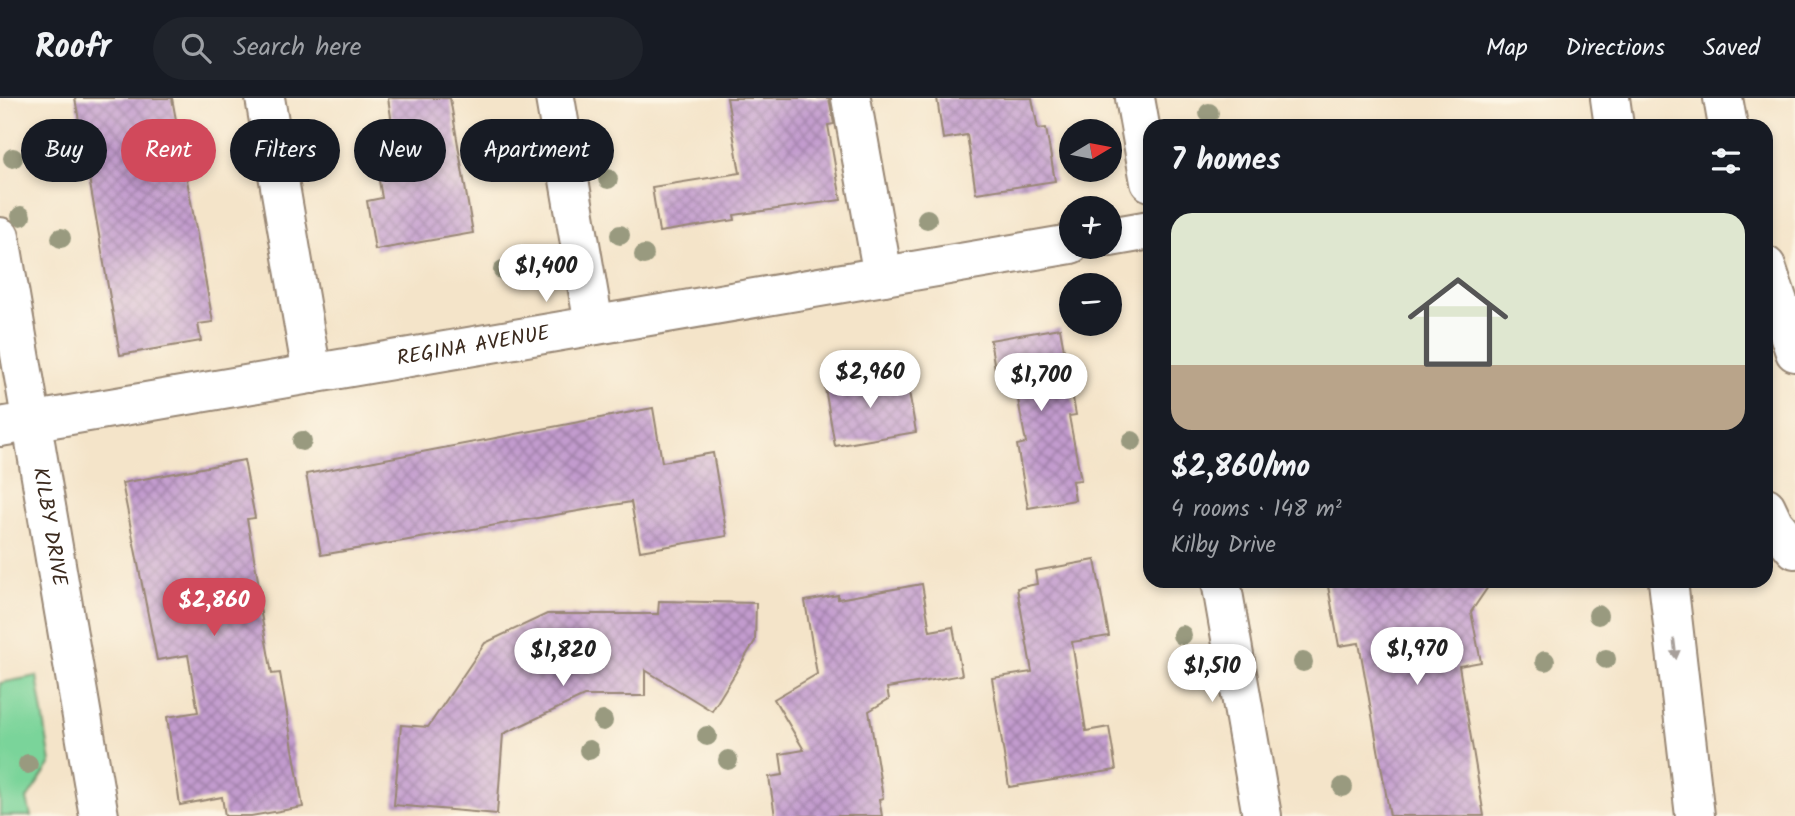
<!DOCTYPE html>
<meta charset="utf-8">
<style>
:root{--surface:#171b24;--page:#20242c;--text:#f1f3f6;--muted:#9ea1a6;--line:#363941;--accent:#d1495b}
body{margin:0;font-family:Kalam,sans-serif;background:var(--page);color:var(--text);height:100vh;display:flex;flex-direction:column;font-size:26px;white-space:nowrap}
*{box-sizing:border-box;margin:0}
p{font-size:23px;color:var(--muted)}
.icon{flex:none;width:38px;height:38px;fill:none;stroke:currentColor;stroke-width:2;stroke-linecap:round;stroke-linejoin:round}
.map{position:relative;flex:1;overflow:hidden}
.side{position:absolute;left:1143px;top:21px;width:630px;height:469px;display:flex;flex-direction:column;background:var(--surface);border-radius:21px;box-shadow:0 4px 10px #0003}
.side>*{flex:none}
.hud{position:absolute;left:21px;top:21px;width:665px;height:63px;display:flex;gap:14px}
.needle{width:46px;rotate:80deg}
.fabs{position:absolute;left:1059px;top:21px;display:grid;gap:14px}
.fabs a{display:grid;place-items:center;width:63px;height:63px;border-radius:50%;background:var(--surface);box-shadow:0 4px 10px #0003;font-size:35px}
.price{position:absolute;translate:-50% -60px;padding:0 16px;border-radius:24px;background:#fff;color:#222;font-size:23px;line-height:46px;filter:drop-shadow(0 2px 4px #0008)}
.price::after{content:'';position:absolute;left:50%;top:42px;width:21px;height:16px;margin-left:-10px;background:inherit;clip-path:polygon(0 0,100% 0,50% 100%)}
.price.current{background:var(--accent);color:#fff}
ul{padding:0;list-style:none}
li{display:grid;align-content:center;gap:14px;height:371px;padding:0 28px}
li+li{border-top:2px solid var(--line)}
li span{display:grid;place-items:center;height:217px;border-radius:21px;color:#555}
li>.icon{margin-inline-start:auto}
span .icon{width:126px;height:126px;fill:#fffc;stroke-width:1}
li b{font-size:30px}
h2{display:flex;justify-content:space-between;align-items:center;height:84px;padding:0 28px;font-size:30px}
.chip{padding:0 24px;border-radius:32px;background:var(--surface);box-shadow:0 4px 10px #0003;font-size:24px;line-height:63px}
.chip.current{background:var(--accent);color:#fff}
header{display:flex;align-items:center;gap:42px;box-sizing:border-box;height:98px;padding:0 35px;background:var(--surface);border-bottom:2px solid var(--line)}
header strong{font-size:33px}
nav{display:flex;gap:38px;margin-inline-start:auto;font-size:24px}
.search{width:490px;height:63px;background:var(--page);display:flex;align-items:center;gap:18px;box-sizing:border-box;padding:0 24px;border-radius:38px;color:var(--muted);font-size:26px}
.map>svg:first-child{display:block}
.green{fill:#7ad49a;stroke:#5a7f5c;stroke-width:2}
.building{fill:url(#building-cross-hatch)}
.lines{fill:none;stroke-linecap:round;stroke-linejoin:round}
.minor-casing{stroke:#988774;stroke-width:42}
.major-casing{stroke:#988774;stroke-width:42}
.highway-casing{stroke:#988774;stroke-width:42}
.minor{stroke:#fff;stroke-width:38}
.major{stroke:#fff;stroke-width:38}
.highway{stroke:#fff;stroke-width:38}
.tree{fill:#999a7f}
.oneway{fill:#a79f9a}
.labels{text-anchor:middle;dominant-baseline:central;stroke-width:5;stroke-linejoin:round;paint-order:stroke}
.street-label{font-size:21px;fill:#3b2a1e;stroke:#fcf5e5}
</style>
<header>
<strong>Roofr</strong>
<div class="search"><svg class="icon" aria-label="search" viewBox="0 0 24 24"><circle cx="10" cy="10" r="6"/><path d="M15 15l6 6"/></svg>Search here</div>
<nav><a>Map</a><a>Directions</a><a>Saved</a></nav>
</header>
<div class="map">
<svg width="1795" height="718" viewBox="0 0 1795 718">
<defs>
<pattern id="building-cross-hatch" width="8" height="8" patternUnits="userSpaceOnUse" patternTransform="scale(1.75)"><rect width="8" height="8" fill="#c29bce"/><path d="M0 0l8 8M0 8l8-8" fill="none" stroke="#9f7fa7"/></pattern>
</defs>
<rect width="100%" height="100%" fill="#fcf5e5"/>
<filter id="ink" filterUnits="userSpaceOnUse"><feTurbulence type="fractalNoise" baseFrequency=".0143" numOctaves="2"/><feDisplacementMap in="SourceGraphic" scale="14" xChannelSelector="R" yChannelSelector="G"/><feConvolveMatrix kernelMatrix="1 2 1 2 8 2 1 2 1" color-interpolation-filters="sRGB"/></filter>
<filter id="wash" filterUnits="userSpaceOnUse"><feTurbulence type="fractalNoise" baseFrequency=".00686" numOctaves="4" result="noise"/><feDisplacementMap in="SourceGraphic" scale="28" xChannelSelector="R" yChannelSelector="G"/><feGaussianBlur stdDeviation="1.57" result="paint"/><feColorMatrix in="noise" values="0 0 0 0 0 0 0 0 0 0 0 0 0 0 0 0 0 1.4 0 .05"/><feComposite in="paint" operator="in"/></filter>
<g filter="url(#wash)">
<rect width="100%" height="100%" fill="#f4e4c9"/>
<path class="green" d="M 37,578 L 51,665 L 27,701 L 31,718 L 0,718 L 0,585 Z"/>
<g id="blocks">
<path class="building" d="M 75,0 L 172,0 L 213,224 L 198,226 L 201,243 L 120,257 Z
M 388,0 L 450,0 L 473,135 L 375,152 L 367,103 L 382,100 L 372,42 L 394,38 Z
M 727,0 L 829,0 L 834,26 L 828,27 L 841,102 L 734,117 L 735,122 L 659,134 L 652,89 L 740,75 Z
M 937,0 L 1032,0 L 1038,31 L 1046,30 L 1055,83 L 976,95 L 967,37 L 943,41 Z
M 1060,230 L 1076,317 L 1069,318 L 1081,382 L 1072,383 L 1075,402 L 1028,410 L 1017,347 L 1026,345 L 1015,285 L 998,288 L 990,242 Z
M 906,276 L 916,334 L 835,348 L 825,290 Z
M 653,310 L 662,364 L 713,355 L 727,438 L 640,453 L 631,404 L 321,457 L 306,376 Z
M 244,362 L 255,420 L 247,421 L 260,493 L 257,494 L 272,576 L 280,575 L 303,709 L 251,718 L 225,718 L 222,699 L 180,707 L 167,619 L 198,614 L 188,557 L 157,562 L 122,385 Z
M 1095,462 L 1109,538 L 1072,544 L 1086,633 L 1109,629 L 1116,672 L 1009,689 L 992,580 L 1032,574 L 1017,490 L 1037,486 L 1035,473 Z
M 1327,483 L 1492,483 L 1471,514 L 1481,564 L 1459,568 L 1484,718 L 1390,718 L 1359,545 L 1339,548 Z
M 922,486 L 930,533 L 953,529 L 962,577 L 887,590 L 889,601 L 869,613 L 883,700 L 879,701 L 882,718 L 775,718 L 769,679 L 783,677 L 780,656 L 804,652 L 774,601 L 817,576 L 805,503 L 838,497 L 838,501 Z
M 659,503 L 756,505 L 755,543 L 712,613 L 645,572 L 645,598 L 584,598 L 503,636 L 497,716 L 394,707 L 401,627 L 428,629 L 485,545 L 547,516 L 658,516 Z"/>
</g>
</g>
<g filter="url(#ink)">
<use href="#blocks" fill-opacity="0" stroke="#988774" stroke-width="2"/>
<g class="lines">
<defs>
<g id="minor">
<path d="M 265,0 L 312,276"/>
<path d="M 555,0 L 594,227"/>
<path d="M 851,0 L 883,178"/>
<path d="M 1135,0 L 1150,84"/>
<path id="s1" d="M 0,139 L 99,718"/>
<path d="M 1110,139 L 1150,132"/>
<path id="s2" d="M 0,329 L 1071,146"/>
<path d="M 1221,483 L 1262,718"/>
</g>
<path id="major" d="M 1610,0 L 1614,28
M 1723,0 L 1728,28
M 1766,168 L 1795,254
M 1766,409 L 1774,426 L 1795,451"/>
<path id="highway" d="M 1668,483 L 1695,718"/>
</defs>
<use href="#minor" class="minor-casing"/>
<use href="#major" class="major-casing"/>
<use href="#highway" class="highway-casing"/>
<use href="#minor" class="minor"/>
<use href="#major" class="major"/>
<use href="#highway" class="highway"/>
</g>
<g class="tree">
<circle cx="1209" cy="15" r="10"/>
<circle cx="603" cy="49" r="10"/>
<circle cx="13" cy="60" r="10"/>
<circle cx="608" cy="81" r="10"/>
<circle cx="21" cy="118" r="10"/>
<circle cx="927" cy="121" r="10"/>
<circle cx="620" cy="137" r="10"/>
<circle cx="61" cy="140" r="10"/>
<circle cx="644" cy="157" r="10"/>
<circle cx="503" cy="172" r="10"/>
<circle cx="302" cy="343" r="10"/>
<circle cx="1132" cy="343" r="10"/>
<circle cx="1598" cy="517" r="10"/>
<circle cx="1182" cy="537" r="10"/>
<circle cx="1606" cy="561" r="10"/>
<circle cx="1545" cy="563" r="10"/>
<circle cx="1303" cy="564" r="10"/>
<circle cx="603" cy="623" r="10"/>
<circle cx="707" cy="638" r="10"/>
<circle cx="589" cy="652" r="10"/>
<circle cx="728" cy="662" r="10"/>
<circle cx="28" cy="666" r="10"/>
<circle cx="1343" cy="689" r="10"/>
</g>
<defs><path id="oneway-solid" d="M-6-.8H1V-3.2L6.5 0L1 3.2V.8H-6Z" transform="scale(1.75)"/></defs>
<use class="oneway" href="#oneway-solid" transform="translate(1675 551) rotate(83)"/>
</g>
<g class="labels">
<g class="street-label">
<text stroke="none"><textPath href="#s2" startOffset="480">REGINA AVENUE</textPath></text>
<text stroke="none"><textPath href="#s1" startOffset="294">KILBY DRIVE</textPath></text>
</g>
</g>
</svg>
<div class="fabs">
<a><svg class="needle" viewBox="-14 -14 28 28"><path d="M0-13l5 13h-10z" fill="#e53935"/><path d="M0 13l5-13h-10z" fill="#9ea1a6"/></svg></a>
<a>+</a>
<a>−</a>
</div>
<b class="price" style="left:546px;top:206px">$1,400</b>
<b class="price" style="left:870px;top:312px">$2,960</b>
<b class="price" style="left:1041px;top:315px">$1,700</b>
<b class="price current" style="left:214px;top:540px">$2,860</b>
<b class="price" style="left:1417px;top:589px">$1,970</b>
<b class="price" style="left:563px;top:590px">$1,820</b>
<b class="price" style="left:1212px;top:606px">$1,510</b>
<div class="hud">
<a class="chip">Buy</a>
<a class="chip current">Rent</a>
<a class="chip">Filters</a>
<a class="chip">New</a>
<a class="chip">Apartment</a>
</div>
<section class="side">
<h2>7 homes<svg class="icon" aria-label="filters" viewBox="0 0 24 24"><path d="M4 7h16M4 17h16"/><circle cx="9" cy="7" r="2"/><circle cx="15" cy="17" r="2"/></svg></h2>
<ul>
<li><span style="background:linear-gradient(#dfe7d0 70%,#b9a48a 0)"><svg class="icon" aria-label="home" viewBox="0 0 24 24"><path d="M3 11l9-7 9 7M6 9v11h12V9"/></svg></span><div><b>$2,860/mo</b><p>4 rooms · 148 m²</p><p>Kilby Drive</p></div></li>
</ul>
</section>
</div>
